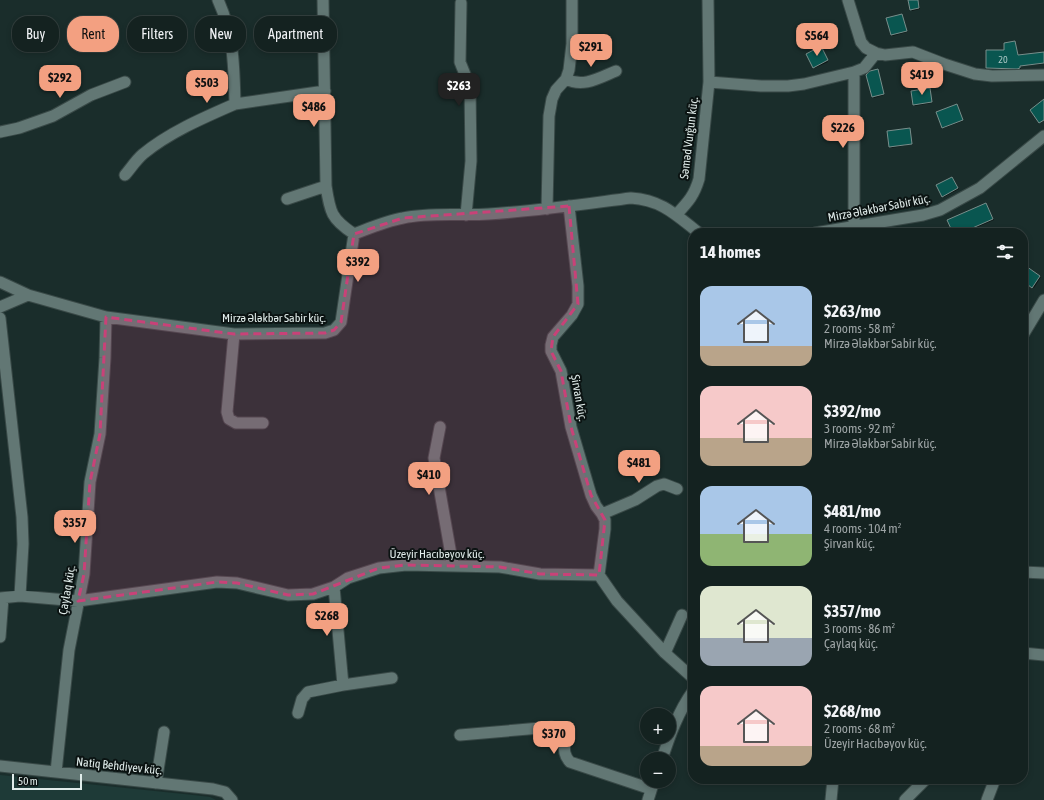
<!DOCTYPE html>
<meta charset="utf-8">
<style>
:root{--surface:#142220;--page:#1d2a29;--text:#f1f3f6;--muted:#9da4a5;--line:#333f3e;--accent:#f3a081}
body{margin:0;font-family:"Asap Condensed",sans-serif;background:var(--page);color:var(--text);height:100vh;display:flex;flex-direction:column;font-size:15px;white-space:nowrap}
*{box-sizing:border-box;margin:0}
p{font-size:13px;color:var(--muted)}
.icon{flex:none;width:22px;height:22px;fill:none;stroke:currentColor;stroke-width:2;stroke-linecap:round;stroke-linejoin:round}
.map{position:relative;flex:1;overflow:hidden}
.details{position:absolute;left:688px;top:228px;width:340px;height:556px;display:flex;flex-direction:column;background:var(--surface);border-radius:16px;box-shadow:0 2px 6px #0003,0 0 0 1px var(--line)}
.details>*{flex:none}
.hud{position:absolute;left:12px;top:16px;width:380px;height:36px;display:flex;gap:8px}
.controls{position:absolute;left:640px;top:708px;display:grid;gap:8px}
.controls a{display:grid;place-items:center;width:36px;height:36px;border-radius:50%;background:var(--surface);box-shadow:0 2px 6px #0003,0 0 0 1px var(--line);font-size:20px}
.scale{position:absolute;left:12px;bottom:10px;width:70px;box-sizing:border-box;padding-left:4px;border:2px solid #e0ecea;border-top:0;font-size:11px;line-height:14px;white-space:nowrap;color:#e0ecea;-webkit-text-stroke:3px #0b1312;paint-order:stroke}
.price{position:absolute;translate:-50% -34px;padding:0 9px;border-radius:8px;background:var(--accent);color:#111;font-size:13px;line-height:26px;filter:drop-shadow(0 1px 2px #0008)}
.price::after{content:'';position:absolute;left:50%;top:24px;width:12px;height:9px;margin-left:-6px;background:inherit;clip-path:polygon(0 0,100% 0,50% 100%)}
.price.active{background:#222;color:#fff}
ul{padding:0;list-style:none}
li{display:flex;align-items:center;gap:12px;height:100px;padding:0 12px}
li span{display:grid;place-items:center;flex:none;width:112px;height:80px;border-radius:12px;color:#555}
li>.icon{margin-inline-start:auto}
span .icon{width:48px;height:48px;fill:#fffc;stroke-width:1}
li b{font-size:17px}
h2{display:flex;justify-content:space-between;align-items:center;height:48px;padding:0 12px;font-size:17px}
.tag{padding:0 14px;border-radius:16px;background:var(--surface);box-shadow:0 2px 6px #0003,0 0 0 1px var(--line);font-size:14px;line-height:36px}
.tag.active{background:var(--accent);color:#111}
.map>svg:first-child{display:block}
.built{fill:#1e3a37}
.shadow{fill:#0007}
.building{fill:#095650;stroke:#788e8b}
.lines{fill:none;stroke-linecap:round;stroke-linejoin:round}
.minor-casing{stroke:#394947;stroke-width:13}
.minor{stroke:#627774;stroke-width:11}
.marked{fill:#c84278;fill-opacity:0.2;stroke:#c84278;stroke-width:3;stroke-dasharray:8 5;stroke-linejoin:round}
.labels{text-anchor:middle;dominant-baseline:central;stroke-width:4;stroke-linejoin:round;paint-order:stroke}
.number-label{font-size:10px;fill:#aac6c4}
.street-label{font-size:12px;fill:#e0ecea;stroke:#0b1312}
</style>
<div class="map">
<svg width="1044" height="800" viewBox="0 0 1044 800">
<rect width="100%" height="100%" fill="#1a2d2b"/>
<path class="built" d="M 0,775 L 193,795 L 210,797 L 216,800 L 0,800 Z"/>
<path class="shadow" d="M 909,0 L 918,0 L 920,9 L 912,11 Z
M 902,15 L 907,32 L 893,36 L 892,35 Z
M 1015,42 L 1018,56 L 1044,53 L 1044,64 L 1020,66 L 1021,69 L 989,69 L 987,68 Z
M 822,48 L 828,62 L 815,68 L 814,67 Z
M 878,71 L 884,95 L 874,98 L 867,75 Z
M 929,89 L 932,103 L 915,106 L 914,104 Z
M 958,107 L 963,121 L 944,128 L 943,127 Z
M 909,129 L 912,144 L 892,148 L 890,146 Z
M 953,179 L 959,189 L 944,197 L 943,196 Z
M 986,204 L 994,220 L 964,233 L 954,233 Z
M 1023,265 L 1041,277 L 1034,288 L 1023,280 Z"/>
<path class="building" d="M 908,0 L 918,0 L 919,8 L 910,10 Z
M 902,14 L 907,31 L 891,35 L 886,18 Z
M 1015,41 L 1018,55 L 1044,52 L 1044,63 L 1020,66 L 1020,68 L 1017,69 L 986,68 L 986,50 L 1004,50 L 1004,43 Z
M 821,46 L 828,60 L 813,68 L 806,54 Z
M 878,69 L 884,94 L 872,97 L 866,75 L 870,71 Z
M 930,88 L 932,102 L 913,105 L 911,91 Z
M 1044,99 L 1044,120 L 1039,123 L 1030,110 Z
M 957,104 L 963,120 L 942,128 L 936,112 Z
M 910,128 L 912,144 L 889,147 L 887,131 Z
M 952,177 L 958,188 L 942,197 L 936,185 Z
M 986,203 L 993,219 L 961,233 L 953,233 L 947,220 Z
M 1023,264 L 1040,276 L 1032,288 L 1023,281 Z"/>
<g class="lines">
<defs>
<path id="minor" d="M 323,0 L 326,186 C 330,212 331,219 354,234
M 848,0 L 861,42 L 866,48 L 876,53 L 885,55 L 913,52 L 944,64 L 975,74 L 992,76 L 1044,75
M 461,3 L 460,62 L 470,87 L 471,161 L 466,215
M 566,79 C 583,88 599,78 616,71
M 709,82 L 761,86 L 788,86 L 804,84 L 854,72 L 864,68 L 876,53
M 235,104 L 325,91
M 0,132 L 19,128 L 53,116 L 91,95 L 125,82
M 125,175 C 131,168 136,160 143,154 C 170,132 203,118 235,104 C 234,67 234,35 218,0
M 287,199 L 326,186
M 569,206 L 578,286 L 578,304 L 572,315 L 553,337 L 551,345 L 551,351 L 561,371 L 571,427 L 591,495 L 596,506 L 602,514 L 605,520 L 605,529 L 599,575
M 547,209 L 549,116 L 552,99 L 556,90 L 566,79 L 569,70 L 572,44 L 572,0
M 676,215 C 688,202 694,196 699,179 L 709,82 L 708,0
M 854,227 L 854,72
M 815,233 L 923,215 L 940,210 L 980,188 L 1044,136
M 0,282 L 28,295 L 0,307
M 28,295 L 106,317 L 234,334 L 325,333 L 334,330 L 341,322 L 354,234 C 370,228 386,221 403,218 C 431,212 460,216 489,214 C 536,211 584,204 631,198 C 662,200 676,215 699,233
M 0,318 L 22,517 L 23,544 L 20,596
M 234,334 L 227,412 L 229,419 L 236,423 L 263,423
M 1023,335 L 1044,300
M 440,427 L 434,458 L 453,566
M 602,514 L 635,500 L 657,486 L 664,484 L 677,489
M 1023,572 L 1044,573
M 334,587 L 343,685
M 0,598 L 20,596 L 78,601 L 217,582 L 237,583 L 288,595 L 313,594 L 334,587 L 348,578 L 379,568 L 406,565 L 500,567 L 540,574 L 599,575 L 617,601 L 665,653 L 693,678
M 0,637 L 3,598
M 665,653 L 682,615
M 1023,653 L 1044,655
M 298,713 L 302,699 L 308,692 L 343,685 L 392,678
M 460,735 L 552,727 L 562,729 C 569,742 559,750 570,762 L 651,789
M 662,759 C 670,735 678,712 693,691
M 0,766 L 213,789 L 225,792 L 232,800
M 56,772 L 69,650 L 84,574 L 90,482 L 100,434 L 102,404 L 105,358 L 106,317
M 156,783 L 164,732
M 648,800 L 654,781
M 831,800 L 833,779
M 905,800 L 926,779
M 987,800 L 995,779"/>
</defs>
<use href="#minor" class="minor-casing"/>
<use href="#minor" class="minor"/>
</g>
<path class="marked" d="M 569,206 L 578,304 L 553,337 L 551,351 L 561,371 L 571,427 L 591,495 L 605,520 L 599,575 L 540,574 L 500,567 L 406,565 L 379,568 L 313,594 L 288,595 L 237,583 L 217,582 L 78,601 L 84,574 L 90,482 L 100,434 L 106,317 L 234,334 L 325,333 L 334,330 L 341,322 L 354,234 L 403,218 Z"/>
<g class="labels">
<g class="number-label">
<text x="1003" y="59">20</text>
</g>
<g class="street-label">
<text transform="translate(689 138) rotate(-83)">Səməd Vurğun küç.</text>
<text transform="translate(879 208) rotate(-11)">Mirzə Ələkbər Sabir küç.</text>
<text x="274" y="318">Mirzə Ələkbər Sabir küç.</text>
<text transform="translate(579 398) rotate(80)">Şirvan küç.</text>
<text x="437" y="554">Üzeyir Hacıbəyov küç.</text>
<text transform="translate(67 590) rotate(-80)">Çaylaq küç.</text>
<text transform="translate(119 766) rotate(6)">Natiq Behdiyev küç.</text>
</g>
</g>
</svg>
<div class="controls">
<a>+</a>
<a>−</a>
</div>
<div class="scale">50 m</div>
<b class="price" style="left:817px;top:57px">$564</b>
<b class="price" style="left:591px;top:68px">$291</b>
<b class="price" style="left:922px;top:96px">$419</b>
<b class="price" style="left:60px;top:99px">$292</b>
<b class="price" style="left:207px;top:104px">$503</b>
<b class="price active" style="left:459px;top:107px">$263</b>
<b class="price" style="left:314px;top:128px">$486</b>
<b class="price" style="left:843px;top:149px">$226</b>
<b class="price" style="left:358px;top:283px">$392</b>
<b class="price" style="left:639px;top:484px">$481</b>
<b class="price" style="left:429px;top:496px">$410</b>
<b class="price" style="left:75px;top:544px">$357</b>
<b class="price" style="left:327px;top:637px">$268</b>
<b class="price" style="left:554px;top:755px">$370</b>
<div class="hud">
<a class="tag">Buy</a>
<a class="tag active">Rent</a>
<a class="tag">Filters</a>
<a class="tag">New</a>
<a class="tag">Apartment</a>
</div>
<section class="details">
<h2>14 homes<svg class="icon" aria-label="filters" viewBox="0 0 24 24"><path d="M4 7h16M4 17h16"/><circle cx="9" cy="7" r="2"/><circle cx="15" cy="17" r="2"/></svg></h2>
<ul>
<li><span style="background:linear-gradient(#a9c7e8 75%,#b9a48a 0)"><svg class="icon" aria-label="home" viewBox="0 0 24 24"><path d="M3 11l9-7 9 7M6 9v11h12V9"/></svg></span><div><b>$263/mo</b><p>2 rooms · 58 m²</p><p>Mirzə Ələkbər Sabir küç.</p></div></li>
<li><span style="background:linear-gradient(#f6c9c9 65%,#b9a48a 0)"><svg class="icon" aria-label="home" viewBox="0 0 24 24"><path d="M3 11l9-7 9 7M6 9v11h12V9"/></svg></span><div><b>$392/mo</b><p>3 rooms · 92 m²</p><p>Mirzə Ələkbər Sabir küç.</p></div></li>
<li><span style="background:linear-gradient(#a9c7e8 60%,#8fb573 0)"><svg class="icon" aria-label="home" viewBox="0 0 24 24"><path d="M3 11l9-7 9 7M6 9v11h12V9"/></svg></span><div><b>$481/mo</b><p>4 rooms · 104 m²</p><p>Şirvan küç.</p></div></li>
<li><span style="background:linear-gradient(#dfe7d0 65%,#9aa5b1 0)"><svg class="icon" aria-label="home" viewBox="0 0 24 24"><path d="M3 11l9-7 9 7M6 9v11h12V9"/></svg></span><div><b>$357/mo</b><p>3 rooms · 86 m²</p><p>Çaylaq küç.</p></div></li>
<li><span style="background:linear-gradient(#f6c9c9 75%,#b9a48a 0)"><svg class="icon" aria-label="home" viewBox="0 0 24 24"><path d="M3 11l9-7 9 7M6 9v11h12V9"/></svg></span><div><b>$268/mo</b><p>2 rooms · 68 m²</p><p>Üzeyir Hacıbəyov küç.</p></div></li>
</ul>
</section>
</div>
